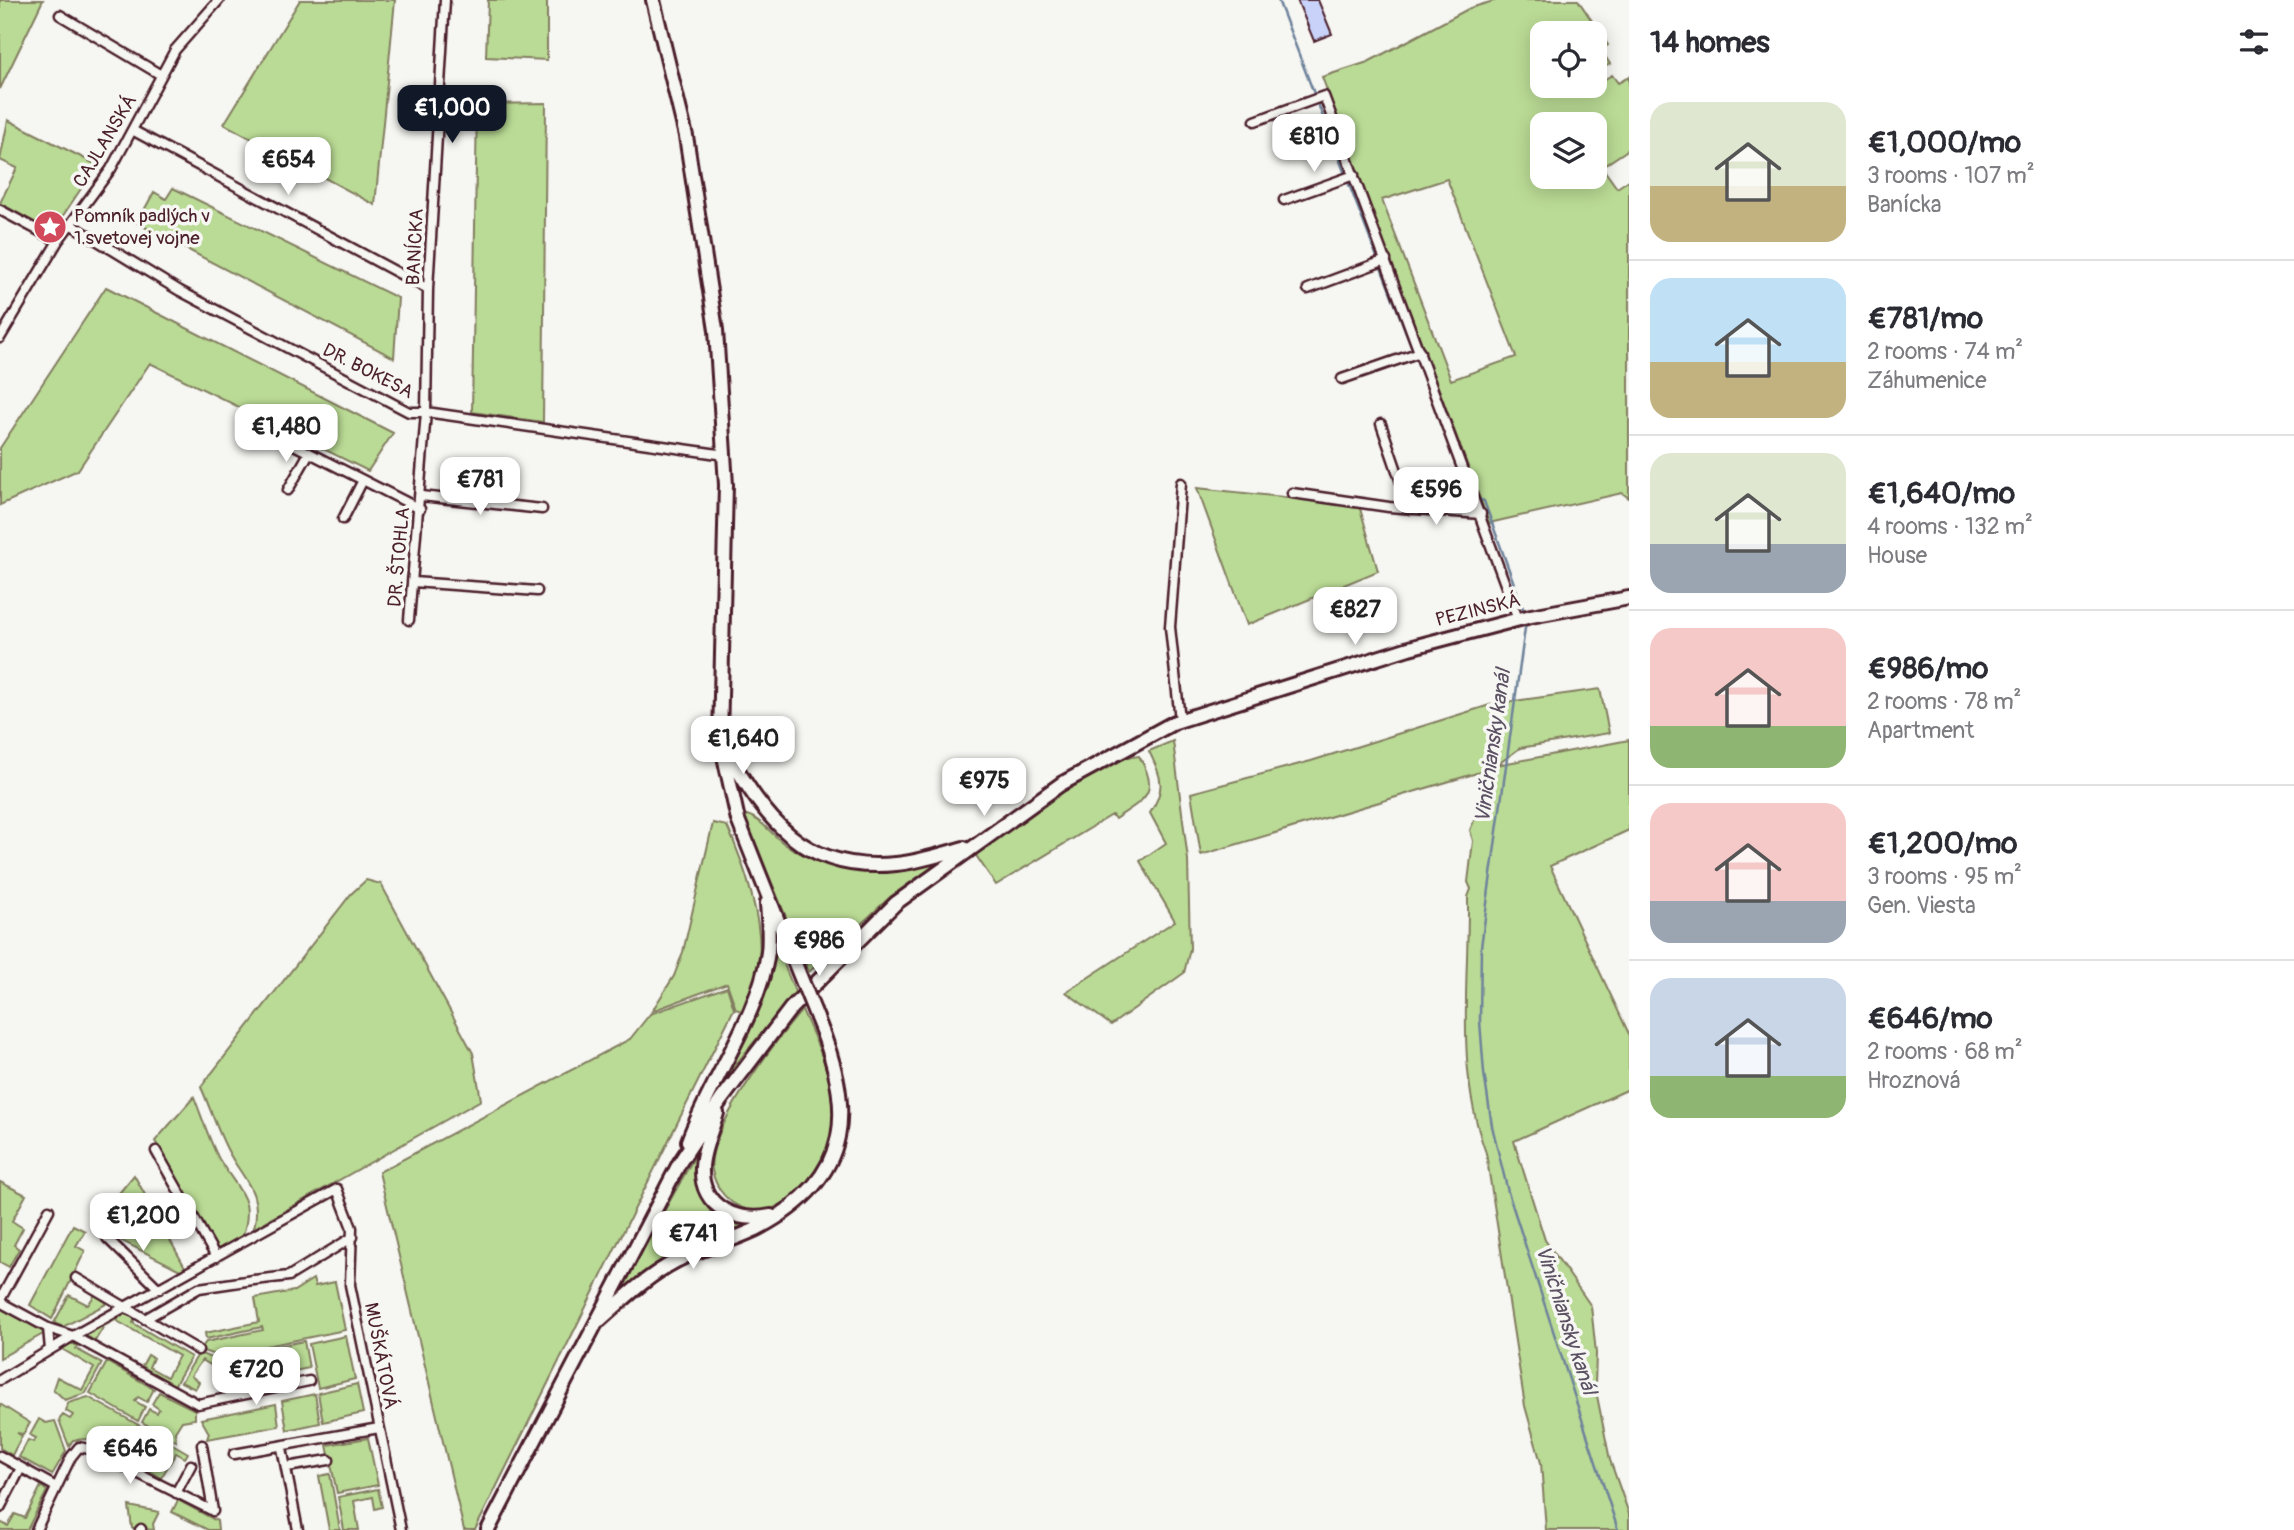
<!DOCTYPE html>
<meta charset="utf-8">
<style>
:root{--surface:#fff;--page:#f7f7f7;--text:#2b2b33;--muted:#7c7c81;--line:#e1e1e2;--accent:#111827}
body{margin:0;font-family:Pangolin,sans-serif;background:var(--page);color:var(--text);height:100vh;display:flex;flex-direction:column;font-size:26px;white-space:nowrap}
*{box-sizing:border-box;margin:0}
p{font-size:23px;color:var(--muted)}
.icon{flex:none;width:38px;height:38px;fill:none;stroke:currentColor;stroke-width:2;stroke-linecap:round;stroke-linejoin:round}
.map{position:relative;flex:1;overflow:hidden}
.panel{display:flex;flex-direction:column;background:var(--surface);width:665px}
.panel>*{flex:none}
.buttons{position:absolute;left:1530px;top:21px;display:grid;gap:14px}
.buttons a{display:grid;place-items:center;width:77px;height:77px;border-radius:14px;background:var(--surface);box-shadow:0 4px 18px #0003;font-size:35px}
.price{position:absolute;translate:-50% -60px;padding:0 16px;border-radius:14px;background:#fff;color:#222;font-size:23px;line-height:46px;filter:drop-shadow(0 2px 4px #0008)}
.price::after{content:'';position:absolute;left:50%;top:42px;width:21px;height:16px;margin-left:-10px;background:inherit;clip-path:polygon(0 0,100% 0,50% 100%)}
.price.on{background:var(--accent);color:#fff}
ul{padding:0;list-style:none}
li{display:flex;align-items:center;gap:21px;height:175px;padding:0 21px}
li+li{border-top:2px solid var(--line)}
li span{display:grid;place-items:center;flex:none;width:196px;height:140px;border-radius:21px;color:#555}
li>.icon{margin-inline-start:auto}
span .icon{width:84px;height:84px;fill:#fffc;stroke-width:1}
li b{font-size:30px}
h2{display:flex;justify-content:space-between;align-items:center;height:84px;padding:0 21px;font-size:30px}
main{display:flex;flex:1;min-height:0}
.map>svg:first-child{display:block}
.green{fill:#badb95;stroke:#827d60;stroke-width:2;fill-rule:evenodd}
.lines{fill:none;stroke-linecap:round;stroke-linejoin:round}
.stream{stroke:#6e839b;stroke-width:2.5}
.building{fill:#c9d3fa;stroke:#4a1f2b;stroke-width:2}
.street-casing{stroke:#4a1f2b;stroke-width:13}
.secondary-casing{stroke:#4a1f2b;stroke-width:18}
.street{stroke:#f6f6f2;stroke-width:8}
.secondary{stroke:#f6f6f2;stroke-width:12}
.secondary-bridge-casing{stroke:#4a1f2b;stroke-width:18;stroke-linecap:butt}
.secondary-bridge{stroke:#f6f6f2;stroke-width:12}
.labels{text-anchor:middle;dominant-baseline:central;stroke-width:7;stroke-linejoin:round;paint-order:stroke}
.street-label{font-size:19px;fill:#4a1f2b;stroke:#f6f6f2}
.poi-label{font-size:19px;fill:#4a1f2b;stroke:#f6f6f2;text-anchor:start}
.water-label{font-size:21px;font-style:italic;fill:#5c5163;stroke:#f6f6f2}
</style>
<main>
<div class="map">
<svg width="1629" height="1530" viewBox="0 0 1629 1530">
<rect width="100%" height="100%" fill="#f6f6f2"/>
<filter id="ink" filterUnits="userSpaceOnUse"><feTurbulence type="fractalNoise" baseFrequency=".0143" numOctaves="2"/><feDisplacementMap in="SourceGraphic" scale="14" xChannelSelector="R" yChannelSelector="G"/><feConvolveMatrix kernelMatrix="1 2 1 2 8 2 1 2 1" color-interpolation-filters="sRGB"/></filter>
<g filter="url(#ink)">
<path class="green" d="M 0,0 L 43,0 L 0,89 Z
M 300,0 L 395,0 L 375,205 L 224,124 Z
M 488,0 L 547,0 L 547,60 L 486,57 Z
M 1497,0 L 1578,0 L 1608,45 L 1601,50 L 1610,64 L 1594,73 L 1594,33 L 1542,33 L 1542,86 L 1593,86 L 1612,75 L 1618,83 L 1629,77 L 1629,149 L 1602,167 L 1617,188 L 1629,180 L 1629,498 L 1622,493 L 1489,523 L 1322,77 L 1368,62 L 1470,8 ZM 1542,124 L 1594,124 L 1594,177 L 1542,177 ZM 1447,179 L 1516,357 L 1451,380 L 1382,200 Z
M 546,103 L 543,422 L 472,412 L 477,104 Z
M 8,120 L 97,165 L 52,232 L 0,203 L 17,168 L 0,160 Z
M 173,188 L 398,298 L 394,358 L 137,223 L 154,192 L 166,199 Z
M 106,287 L 393,433 L 368,471 L 150,363 L 78,470 L 0,505 L 0,448 Z
M 1197,488 L 1359,505 L 1378,571 L 1247,625 Z
M 1600,689 L 1609,733 L 1520,748 L 1497,765 L 1629,740 L 1629,830 L 1550,866 L 1629,1034 L 1629,1089 L 1514,1141 L 1545,1240 L 1591,1306 L 1596,1353 L 1595,1386 L 1610,1460 L 1629,1514 L 1629,1530 L 1546,1530 L 1541,1463 L 1525,1406 L 1486,1153 C 1455,1069 1469,983 1468,897 L 1471,889 L 1468,882 L 1473,841 L 1470,830 L 1479,809 L 1489,804 L 1494,768 L 1201,855 L 1191,793 L 1311,761 L 1493,704 Z
M 1173,741 L 1188,860 L 1190,949 L 1184,973 L 1111,1025 L 1066,992 L 1175,921 L 1140,861 L 1166,843 L 1150,813 C 1167,787 1161,777 1149,751 Z
M 1139,756 C 1161,793 1145,799 1115,819 L 1112,815 L 996,885 L 975,854 L 1062,792 L 1117,759 Z
M 743,814 C 761,817 771,835 786,845 C 832,875 888,879 939,862 L 890,897 L 809,972 Z
M 713,823 L 727,826 C 743,861 766,927 758,965 C 755,981 748,997 743,1012 L 736,1009 L 727,983 L 652,1011 L 674,976 L 683,952 Z
M 366,880 L 381,884 L 473,1053 L 481,1100 L 254,1228 C 263,1191 242,1179 227,1149 C 217,1129 210,1108 201,1087 L 351,894 Z
M 775,942 L 795,992 L 740,1059 L 704,1109 C 732,1054 768,1004 775,942 Z
M 727,987 L 734,1009 L 475,1530 L 464,1530 L 379,1172 L 630,1039 L 650,1014 Z
M 802,1010 C 817,1043 832,1074 834,1111 C 835,1144 810,1189 780,1205 C 750,1221 718,1202 712,1170 C 705,1132 777,1039 802,1010 Z
M 194,1097 C 202,1117 209,1140 219,1159 C 238,1191 256,1198 242,1238 L 218,1250 L 155,1141 Z
M 703,1141 C 691,1179 697,1217 742,1226 C 696,1243 652,1258 618,1295 Z
M 134,1175 L 186,1269 L 182,1271 L 92,1226 Z
M 0,1182 L 26,1195 L 12,1221 L 23,1228 L 14,1245 L 19,1249 L 9,1267 L 0,1262 Z
M 73,1225 L 85,1231 L 76,1246 L 85,1251 L 52,1319 L 30,1305 Z
M 313,1279 L 315,1286 L 335,1282 L 345,1330 L 218,1356 L 200,1350 L 206,1342 L 263,1330 L 262,1327 L 206,1339 L 205,1333 L 259,1322 L 255,1298 L 294,1291 Z
M 96,1293 L 110,1302 L 63,1327 L 54,1323 L 69,1295 L 88,1305 Z
M 0,1306 L 43,1328 L 43,1334 L 0,1358 Z
M 124,1311 L 135,1318 L 133,1323 L 191,1357 L 174,1386 L 142,1366 L 148,1355 L 153,1358 L 149,1367 L 167,1377 L 179,1356 L 117,1321 L 119,1318 L 104,1326 L 95,1341 L 85,1335 Z
M 346,1336 L 355,1379 L 318,1388 L 309,1344 Z
M 304,1341 L 309,1368 L 275,1375 L 269,1348 Z
M 72,1343 L 77,1346 L 76,1349 L 102,1363 L 86,1393 L 65,1400 L 53,1389 L 57,1377 L 82,1390 L 94,1368 L 62,1349 Z
M 267,1350 L 268,1357 L 214,1367 L 202,1360 L 191,1376 L 199,1382 L 195,1389 L 181,1382 L 199,1353 L 216,1360 Z
M 107,1362 L 154,1389 L 147,1402 L 138,1397 L 135,1401 L 145,1407 L 138,1421 L 90,1393 Z
M 357,1384 L 363,1413 L 323,1422 L 318,1393 Z
M 159,1392 L 195,1410 L 195,1419 L 182,1421 L 175,1432 L 176,1441 L 142,1422 L 149,1409 L 157,1413 L 159,1409 L 152,1404 Z
M 315,1394 L 320,1423 L 287,1430 L 282,1401 Z
M 88,1397 L 153,1433 L 146,1448 L 138,1444 L 135,1447 L 143,1452 L 136,1465 L 87,1439 L 73,1440 L 69,1446 L 59,1420 L 63,1415 L 70,1419 L 73,1415 L 66,1411 L 68,1403 Z
M 0,1404 L 30,1423 L 23,1434 L 17,1433 L 22,1436 L 12,1455 L 0,1448 Z
M 276,1404 L 279,1426 L 207,1439 L 209,1433 L 201,1419 Z
M 39,1419 L 46,1423 L 55,1421 L 66,1451 L 52,1475 L 19,1457 L 28,1440 L 34,1442 L 36,1438 L 30,1435 Z
M 157,1435 L 188,1453 L 185,1458 L 176,1453 L 161,1478 L 140,1466 L 147,1453 L 152,1456 L 154,1452 L 150,1449 Z
M 368,1438 L 378,1485 L 337,1493 L 327,1445 Z
M 330,1474 L 340,1530 L 329,1530 L 319,1476 Z
M 41,1486 L 47,1491 L 27,1530 L 0,1530 L 0,1522 L 8,1526 L 15,1514 L 25,1518 Z
M 378,1489 L 382,1507 L 375,1509 L 373,1497 L 354,1501 L 359,1530 L 344,1530 L 338,1497 Z
M 178,1500 L 217,1521 L 218,1530 L 208,1530 L 172,1512 Z
M 129,1506 L 159,1512 L 153,1524 L 154,1530 L 132,1528 Z"/>
<g class="lines">
<path class="stream" d="M 1278,0 L 1469,496
M 1475,498 L 1484,501 L 1525,614
M 1526,621 L 1481,947 L 1480,1021 L 1484,1073 L 1492,1126 L 1508,1192 L 1618,1530"/>
</g>
<path class="building" d="M 1297,0 L 1318,0 L 1332,34 L 1314,41 Z"/>
<g class="lines">
<defs>
<path id="street" d="M 60,15 L 161,75
M 1255,121 L 1324,96 L 1518,619
M 134,131 L 428,289
M 1284,200 L 1354,175
M 0,210 L 58,241
M 70,224 L 180,291 L 409,412 L 426,412 L 725,455
M 1308,289 L 1386,260
M 0,338 L 58,241 L 111,169 L 175,50 L 219,0
M 1342,379 L 1420,352
M 1381,424 L 1410,509
M 290,443 L 420,509
M 288,490 L 309,453
M 1292,493 L 1389,507 L 1481,514
M 421,496 L 542,509
M 343,519 L 363,480
M 413,582 L 537,591
M 409,620 L 426,412 L 428,289 L 445,0
M 1180,720 L 1170,627 L 1181,483
M 156,1151 L 216,1257
M 107,1238 L 159,1289
M 76,1278 L 198,1350
M 254,1280 L 289,1276 L 353,1237
M 0,1300 L 49,1210
M 0,1302 L 48,1328 L 73,1336 L 198,1404 L 309,1381
M 145,1319 L 199,1288 L 253,1280
M 48,1328 L 50,1350
M 0,1380 L 73,1336 L 337,1189 L 352,1228 L 350,1285 L 401,1530
M 202,1445 L 213,1511
M 282,1448 L 298,1530
M 234,1454 L 379,1428
M 0,1456 L 56,1487
M 287,1467 L 329,1460
M 176,1493 L 191,1465
M 0,1508 L 21,1468
M 36,1530 L 71,1457 L 79,1447 L 89,1449 L 213,1511
M 140,1530 L 141,1529"/>
<path id="secondary" d="M 653,0 L 686,136 L 716,330 L 726,485 L 720,738 L 738,820 L 790,951
M 725,748 C 764,818 804,874 896,864 C 919,862 942,854 964,848
M 717,1113 C 712,1130 703,1149 702,1167 C 700,1208 737,1223 771,1216
M 688,1141 C 710,1081 760,1013 768,952 C 770,936 768,919 767,903
M 600,1320 C 625,1298 647,1276 676,1261 C 703,1247 734,1241 760,1227 C 855,1176 854,1107 817,1018
M 488,1530 L 680,1162 L 721,1100 L 791,1008 L 896,903 L 1061,784 L 1175,722 L 1409,648 L 1531,616 L 1629,598"/>
</defs>
<use href="#street" class="street-casing"/>
<use href="#secondary" class="secondary-casing"/>
<use href="#street" class="street"/>
<use href="#secondary" class="secondary"/>
<defs>
<path id="secondary-bridge" d="M 790,951 L 817,1018"/>
</defs>
<use href="#secondary-bridge" class="secondary-bridge-casing"/>
<use href="#secondary-bridge" class="secondary-bridge"/>
</g>
</g>
<defs>
<symbol id="sight-disc" viewBox="-11 -11 22 22"><circle r="9.5" fill="#d1495b" stroke="#f6f6f2"/><path d="M0-6L1.8-2.2L6-1.7L2.9 1.2L3.7 5.4L0 3.3L-3.7 5.4L-2.9 1.2L-6-1.7L-1.8-2.2Z" fill="#fff"/></symbol>
</defs>
<g fill-rule="evenodd">
<use href="#sight-disc" x="31" y="208" width="38" height="38"/>
</g>
<g class="labels">
<g class="street-label">
<text transform="translate(105 141) rotate(-59)">CAJLANSKÁ</text>
<text transform="translate(415 247) rotate(-87)">BANÍCKA</text>
<text transform="translate(368 371) rotate(27)">DR. BOKESA</text>
<text transform="translate(399 557) rotate(-85)">DR. ŠTOHLA</text>
<text transform="translate(1478 610) rotate(-14)">PEZINSKÁ</text>
<text transform="translate(381 1356) rotate(79)">MUŠKÁTOVÁ</text>
</g>
<g class="poi-label">
<text x="74" y="216">Pomník padlých v<tspan x="74" dy="22">1.svetovej vojne</tspan></text>
</g>
<g class="water-label">
<text transform="translate(1493 746) rotate(-82)">Viničniansky kanál</text>
<text transform="translate(1566 1320) rotate(72)">Viničniansky kanál</text>
</g>
</g>
</svg>
<div class="buttons">
<a><svg class="icon" aria-label="locate" viewBox="0 0 24 24"><circle cx="12" cy="12" r="6"/><path d="M12 2v4M12 18v4M2 12h4M18 12h4"/></svg></a>
<a><svg class="icon" aria-label="layers" viewBox="0 0 24 24"><path d="M12 4l9 5-9 5-9-5zM3 14l9 5 9-5"/></svg></a>
</div>
<b class="price on" style="left:452px;top:145px">€1,000</b>
<b class="price" style="left:1314px;top:174px">€810</b>
<b class="price" style="left:288px;top:197px">€654</b>
<b class="price" style="left:286px;top:464px">€1,480</b>
<b class="price" style="left:480px;top:517px">€781</b>
<b class="price" style="left:1436px;top:527px">€596</b>
<b class="price" style="left:1355px;top:647px">€827</b>
<b class="price" style="left:743px;top:776px">€1,640</b>
<b class="price" style="left:984px;top:818px">€975</b>
<b class="price" style="left:819px;top:978px">€986</b>
<b class="price" style="left:143px;top:1253px">€1,200</b>
<b class="price" style="left:693px;top:1271px">€741</b>
<b class="price" style="left:256px;top:1407px">€720</b>
<b class="price" style="left:130px;top:1486px">€646</b>
</div>
<section class="panel">
<h2>14 homes<svg class="icon" aria-label="filters" viewBox="0 0 24 24"><path d="M4 7h16M4 17h16"/><circle cx="9" cy="7" r="2"/><circle cx="15" cy="17" r="2"/></svg></h2>
<ul>
<li><span style="background:linear-gradient(#dfe7d0 60%,#c2b280 0)"><svg class="icon" aria-label="home" viewBox="0 0 24 24"><path d="M3 11l9-7 9 7M6 9v11h12V9"/></svg></span><div><b>€1,000/mo</b><p>3 rooms · 107 m²</p><p>Banícka</p></div></li>
<li><span style="background:linear-gradient(#bfe0f5 60%,#c2b280 0)"><svg class="icon" aria-label="home" viewBox="0 0 24 24"><path d="M3 11l9-7 9 7M6 9v11h12V9"/></svg></span><div><b>€781/mo</b><p>2 rooms · 74 m²</p><p>Záhumenice</p></div></li>
<li><span style="background:linear-gradient(#dfe7d0 65%,#9aa5b1 0)"><svg class="icon" aria-label="home" viewBox="0 0 24 24"><path d="M3 11l9-7 9 7M6 9v11h12V9"/></svg></span><div><b>€1,640/mo</b><p>4 rooms · 132 m²</p><p>House</p></div></li>
<li><span style="background:linear-gradient(#f6c9c9 70%,#8fb573 0)"><svg class="icon" aria-label="home" viewBox="0 0 24 24"><path d="M3 11l9-7 9 7M6 9v11h12V9"/></svg></span><div><b>€986/mo</b><p>2 rooms · 78 m²</p><p>Apartment</p></div></li>
<li><span style="background:linear-gradient(#f6c9c9 70%,#9aa5b1 0)"><svg class="icon" aria-label="home" viewBox="0 0 24 24"><path d="M3 11l9-7 9 7M6 9v11h12V9"/></svg></span><div><b>€1,200/mo</b><p>3 rooms · 95 m²</p><p>Gen. Viesta</p></div></li>
<li><span style="background:linear-gradient(#c9d6e8 70%,#8fb573 0)"><svg class="icon" aria-label="home" viewBox="0 0 24 24"><path d="M3 11l9-7 9 7M6 9v11h12V9"/></svg></span><div><b>€646/mo</b><p>2 rooms · 68 m²</p><p>Hroznová</p></div></li>
</ul>
</section>
</main>
